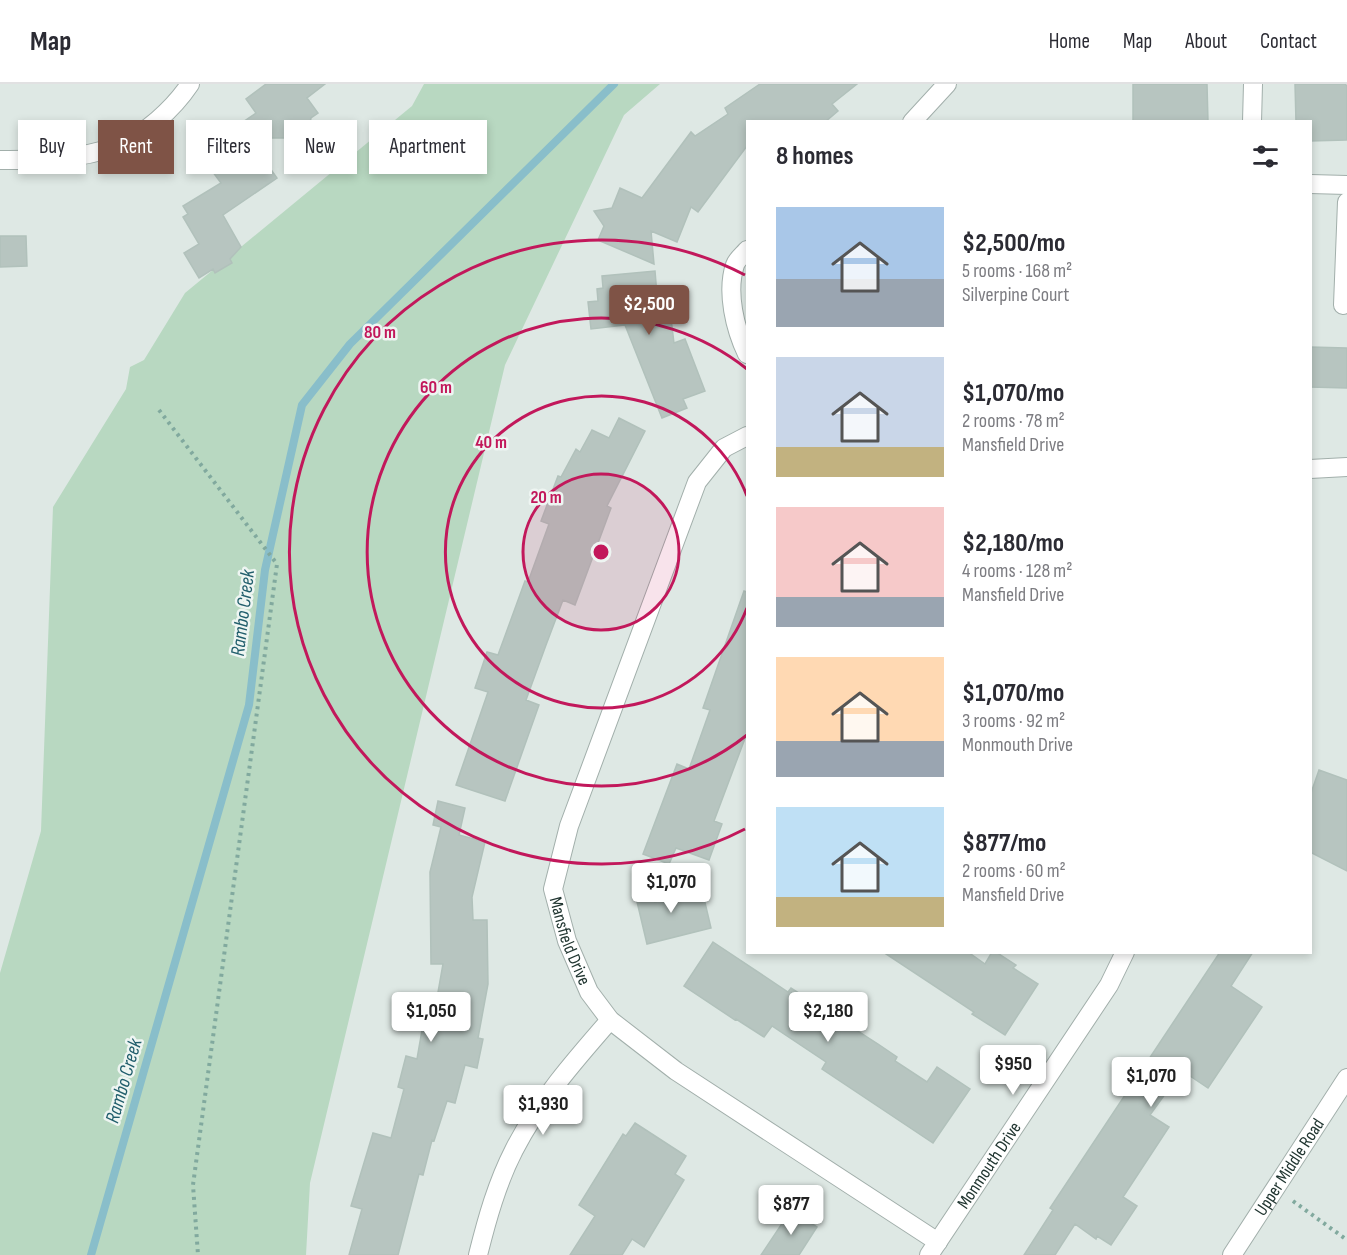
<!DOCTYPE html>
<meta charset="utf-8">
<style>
:root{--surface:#fff;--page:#f2f2f3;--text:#2b2b33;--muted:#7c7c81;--line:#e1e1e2;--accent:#7f5346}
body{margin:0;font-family:"Sofia Sans Condensed",sans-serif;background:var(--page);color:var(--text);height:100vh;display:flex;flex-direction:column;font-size:22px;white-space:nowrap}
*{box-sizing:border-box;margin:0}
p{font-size:20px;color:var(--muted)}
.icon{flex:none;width:33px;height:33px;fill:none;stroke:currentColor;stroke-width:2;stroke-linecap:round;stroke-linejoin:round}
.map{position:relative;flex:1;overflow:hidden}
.sheet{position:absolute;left:746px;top:36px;width:566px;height:834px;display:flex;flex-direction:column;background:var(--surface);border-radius:0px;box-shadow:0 3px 9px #0003}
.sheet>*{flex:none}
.top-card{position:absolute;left:18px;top:36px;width:570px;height:54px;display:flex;gap:12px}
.price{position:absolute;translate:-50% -51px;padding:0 14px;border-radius:6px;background:#fff;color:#222;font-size:20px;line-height:39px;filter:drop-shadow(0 2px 3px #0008)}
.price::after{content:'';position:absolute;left:50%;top:36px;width:18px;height:14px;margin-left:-9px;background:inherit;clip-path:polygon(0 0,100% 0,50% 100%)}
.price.current{background:var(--accent);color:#fff}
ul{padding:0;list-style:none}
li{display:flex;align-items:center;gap:18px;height:150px;padding:0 30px}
li span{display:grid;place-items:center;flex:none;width:168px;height:120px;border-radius:0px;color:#555}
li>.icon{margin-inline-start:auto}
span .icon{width:72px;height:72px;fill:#fffc;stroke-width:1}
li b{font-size:26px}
h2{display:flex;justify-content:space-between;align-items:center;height:72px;padding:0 30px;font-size:26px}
.tag{padding:0 21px;border-radius:0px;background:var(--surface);box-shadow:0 3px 9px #0003;font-size:21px;line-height:54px}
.tag.current{background:var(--accent);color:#fff}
header{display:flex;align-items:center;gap:36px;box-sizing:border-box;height:84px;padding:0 30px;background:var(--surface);border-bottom:2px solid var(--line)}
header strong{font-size:28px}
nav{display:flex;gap:33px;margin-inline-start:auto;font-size:21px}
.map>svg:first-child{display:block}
.green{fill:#b8d8c1}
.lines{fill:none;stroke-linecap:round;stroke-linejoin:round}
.stream{stroke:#89beca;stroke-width:8}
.building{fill:#b7c5c0;stroke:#b1c1bb;stroke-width:1.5}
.minor-casing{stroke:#a2afab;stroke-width:20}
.path{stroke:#81a99e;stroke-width:4;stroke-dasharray:3 4.5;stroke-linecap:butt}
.minor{stroke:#fff;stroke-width:18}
.ring{fill:none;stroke:#c2185b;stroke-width:3}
.labels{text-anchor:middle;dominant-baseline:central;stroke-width:5;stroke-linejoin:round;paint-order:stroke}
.street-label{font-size:18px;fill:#213631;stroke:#eef5f2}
.water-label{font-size:20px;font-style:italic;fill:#215e6c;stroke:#eef5f2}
.centre{fill:#c2185b;stroke:#eef5f2;stroke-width:3}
.ring-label{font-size:18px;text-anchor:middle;font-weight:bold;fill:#c2185b;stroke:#eef5f2;stroke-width:5;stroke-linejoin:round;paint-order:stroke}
</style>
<header>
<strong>Map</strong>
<nav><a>Home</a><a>Map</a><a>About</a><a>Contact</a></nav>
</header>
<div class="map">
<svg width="1347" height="1171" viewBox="0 0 1347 1171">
<rect width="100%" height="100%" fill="#dee8e4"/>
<path class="green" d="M 424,0 L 660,0 L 624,31 L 505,281 L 310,1099 L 306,1171 L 0,1171 L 0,889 L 41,747 L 53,423 L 126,305 L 130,283 L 144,276 L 185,209 L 412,22 Z"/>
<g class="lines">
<path class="stream" d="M 91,1171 L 249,621 L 265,486 L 302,321 L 350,260 L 614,0"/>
</g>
<path class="building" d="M 266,0 L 325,0 L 307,14 L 318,29 L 311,34 L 308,48 L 300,54 L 255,54 L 266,69 L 262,73 L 277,94 L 223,131 L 241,163 L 230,175 L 232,179 L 215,189 L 213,185 L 199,194 L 184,169 L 199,160 L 183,133 L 188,130 L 183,122 L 221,99 L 204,76 L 223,63 L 218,55 L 256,29 L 246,15 Z
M 760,0 L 857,0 L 832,20 L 838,27 L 825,38 L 747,38 L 747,62 L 698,128 L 691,123 L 677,158 L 651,147 L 654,180 L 598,156 L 604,142 L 594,127 L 612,124 L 620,104 L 642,114 L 691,48 L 695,52 L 728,30 L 725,24 Z
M 1133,0 L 1207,0 L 1208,38 L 1133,38 Z
M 1295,0 L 1345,0 L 1347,2 L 1347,56 L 1310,57 L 1310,38 L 1296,38 Z
M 0,152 L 26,152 L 27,182 L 0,183 Z
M 655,187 L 657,211 L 668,210 L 674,259 L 685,255 L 705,307 L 683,315 L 687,324 L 662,334 L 625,241 L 591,245 L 588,218 L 598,217 L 597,205 L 603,204 L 602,192 Z
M 1310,263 L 1347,264 L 1347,304 L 1310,303 Z
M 619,334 L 645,347 L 607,422 L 611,424 L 575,521 L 563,516 L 546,561 L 526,616 L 539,621 L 505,717 L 456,701 L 488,608 L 475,604 L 487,568 L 498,571 L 525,497 L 528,498 L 549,440 L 541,437 L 558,392 L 561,393 L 576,365 L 580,368 L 592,346 L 609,354 Z
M 744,507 L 747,508 L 747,649 L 714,737 L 722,740 L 709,776 L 676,764 L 669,780 L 643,770 L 677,680 L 689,685 L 710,626 L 703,624 Z
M 1319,686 L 1347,696 L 1347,787 L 1310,768 L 1310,712 Z
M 438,717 L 465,724 L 459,751 L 485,758 L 472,813 L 473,836 L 487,836 L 488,900 L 478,954 L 483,955 L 477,984 L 465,981 L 455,1019 L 447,1017 L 434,1057 L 432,1056 L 423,1091 L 419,1090 L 398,1171 L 349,1171 L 362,1125 L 351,1122 L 373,1049 L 391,1054 L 404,1005 L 398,1003 L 406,972 L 417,975 L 425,929 L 434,931 L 443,880 L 431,880 L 430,788 L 441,743 L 433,741 Z
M 663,797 L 655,818 L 702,806 L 711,844 L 647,860 L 634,805 Z
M 713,858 L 788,908 L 791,904 L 878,960 L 897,973 L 895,977 L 927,998 L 937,983 L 970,1005 L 933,1059 L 822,985 L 826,978 L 772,942 L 764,953 L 736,935 L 735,936 L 684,902 Z
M 883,868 L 968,868 L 985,880 L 992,868 L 996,868 L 1016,881 L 1013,884 L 1038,900 L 1005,951 L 972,930 L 974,928 Z
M 1220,868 L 1253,868 L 1231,902 L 1262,923 L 1208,1004 L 1187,990 L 1179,1003 L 1173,999 L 1150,1031 L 1169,1043 L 1123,1113 L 1137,1122 L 1111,1161 L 1097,1152 L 1096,1155 L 1075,1140 L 1055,1171 L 1024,1171 L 1053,1126 L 1050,1124 Z
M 635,1039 L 686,1072 L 675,1090 L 684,1096 L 644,1163 L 632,1155 L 622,1171 L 570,1171 L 595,1132 L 579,1121 L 623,1050 L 626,1052 Z
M 791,1126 L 817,1143 L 799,1171 L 761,1171 Z"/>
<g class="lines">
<defs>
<g id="minor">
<path d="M 912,38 L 947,0"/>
<path d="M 1252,38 L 1253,0"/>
<path d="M 0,76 C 38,76 80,76 116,62 C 144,52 174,24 190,0"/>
<path d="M 1310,100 L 1347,101"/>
<path d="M 747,166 C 743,171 737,175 735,181 C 726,208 735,245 747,270"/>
<path d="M 1343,221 L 1347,118"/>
<path id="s1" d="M 747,352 L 724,364 L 697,398 L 569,742 L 553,805 L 567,857 L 589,908 L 610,936 L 676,987 L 938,1158"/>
<path d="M 1310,385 L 1347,383"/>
<path d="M 478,1171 C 487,1135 497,1099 514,1066 C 539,1017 575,976 610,936"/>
<path id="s2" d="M 929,1171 L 1109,901 L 1125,868"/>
<path id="s3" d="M 1232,1171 L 1347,994"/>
</g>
</defs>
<use href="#minor" class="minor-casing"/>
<path class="path" d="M 159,326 L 277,480 L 193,1101 L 198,1171
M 1293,1117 L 1347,1156"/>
<use href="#minor" class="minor"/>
</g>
<circle cx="601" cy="468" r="78" fill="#c2185b" fill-opacity=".12"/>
<g class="ring">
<circle cx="601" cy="468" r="78"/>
<path d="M747 524A156 156 0 1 1 747 412"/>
<path d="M747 651A234 234 0 1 1 747 285"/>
<path d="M745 745A312 312 0 1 1 745 191"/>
</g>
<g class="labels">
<g class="street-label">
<text stroke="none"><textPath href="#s1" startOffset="556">Mansfield Drive</textPath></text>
<text stroke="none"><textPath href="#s2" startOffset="108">Monmouth Drive</textPath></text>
<text stroke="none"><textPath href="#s3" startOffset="105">Upper Middle Road</textPath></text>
</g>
<g class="water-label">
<text transform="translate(243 529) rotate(-83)">Rambo Creek</text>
<text transform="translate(124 997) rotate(-74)">Rambo Creek</text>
</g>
</g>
<circle cx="601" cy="468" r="9" class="centre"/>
<g class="ring-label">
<text x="380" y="254">80 m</text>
<text x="436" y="309">60 m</text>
<text x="491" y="364">40 m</text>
<text x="546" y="419">20 m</text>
</g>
</svg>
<b class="price current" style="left:649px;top:252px">$2,500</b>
<b class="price" style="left:671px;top:830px">$1,070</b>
<b class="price" style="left:431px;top:959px">$1,050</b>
<b class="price" style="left:828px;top:959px">$2,180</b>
<b class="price" style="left:1013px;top:1012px">$950</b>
<b class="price" style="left:1151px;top:1024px">$1,070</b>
<b class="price" style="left:543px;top:1052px">$1,930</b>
<b class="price" style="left:791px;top:1152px">$877</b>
<div class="top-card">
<a class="tag">Buy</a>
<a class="tag current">Rent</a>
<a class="tag">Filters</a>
<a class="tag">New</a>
<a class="tag">Apartment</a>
</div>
<section class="sheet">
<h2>8 homes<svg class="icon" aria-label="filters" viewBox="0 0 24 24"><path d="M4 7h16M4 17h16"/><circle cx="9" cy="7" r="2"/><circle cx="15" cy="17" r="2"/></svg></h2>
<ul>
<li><span style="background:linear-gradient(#a9c7e8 60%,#9aa5b1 0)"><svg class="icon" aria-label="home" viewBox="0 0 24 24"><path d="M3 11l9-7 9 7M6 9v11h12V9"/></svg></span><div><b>$2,500/mo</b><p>5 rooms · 168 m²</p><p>Silverpine Court</p></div></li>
<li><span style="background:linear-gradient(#c9d6e8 75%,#c2b280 0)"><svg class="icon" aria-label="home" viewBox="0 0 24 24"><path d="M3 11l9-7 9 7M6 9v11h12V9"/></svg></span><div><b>$1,070/mo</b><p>2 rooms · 78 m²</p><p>Mansfield Drive</p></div></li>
<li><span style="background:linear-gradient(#f6c9c9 75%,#9aa5b1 0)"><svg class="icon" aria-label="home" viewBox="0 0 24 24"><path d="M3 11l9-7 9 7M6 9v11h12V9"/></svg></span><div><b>$2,180/mo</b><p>4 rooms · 128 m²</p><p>Mansfield Drive</p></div></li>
<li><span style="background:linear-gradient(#ffd9b3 70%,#9aa5b1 0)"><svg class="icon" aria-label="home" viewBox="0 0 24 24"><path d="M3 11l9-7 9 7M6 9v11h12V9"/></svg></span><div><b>$1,070/mo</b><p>3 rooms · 92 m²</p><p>Monmouth Drive</p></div></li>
<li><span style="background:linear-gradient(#bfe0f5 75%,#c2b280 0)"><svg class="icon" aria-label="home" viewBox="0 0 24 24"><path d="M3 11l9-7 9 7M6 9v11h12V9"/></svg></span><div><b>$877/mo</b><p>2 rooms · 60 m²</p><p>Mansfield Drive</p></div></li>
</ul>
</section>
</div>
